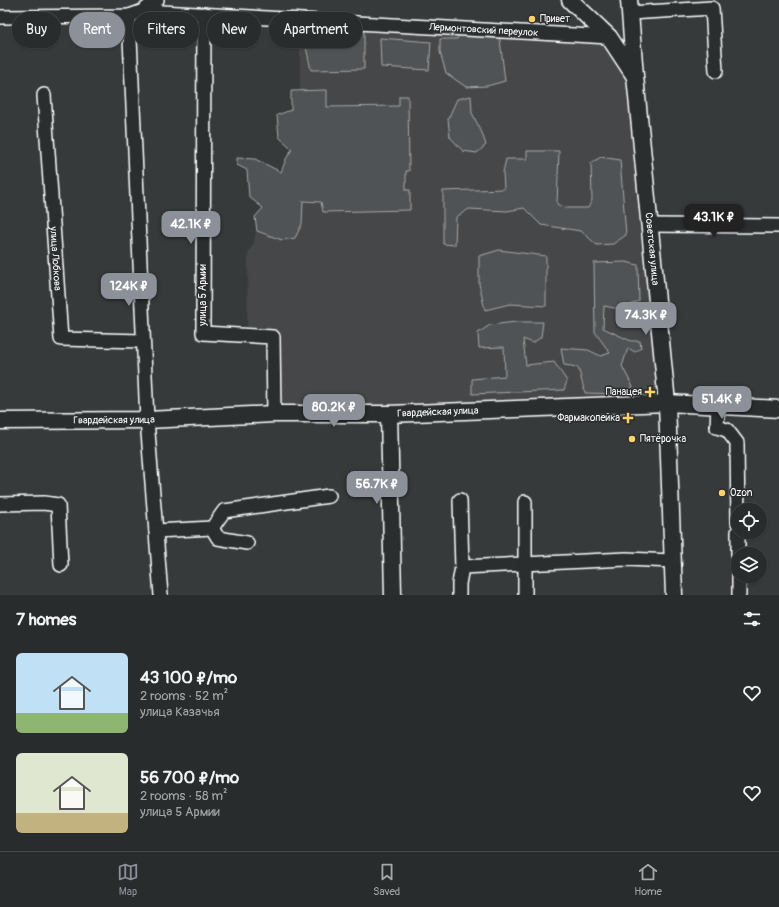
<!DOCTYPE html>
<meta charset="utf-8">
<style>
:root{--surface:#292c2c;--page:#313434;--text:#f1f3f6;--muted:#a5a7a9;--line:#454848;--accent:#8c9099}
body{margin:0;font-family:Pangolin,sans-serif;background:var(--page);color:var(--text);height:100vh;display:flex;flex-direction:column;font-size:15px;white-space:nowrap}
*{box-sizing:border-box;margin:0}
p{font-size:13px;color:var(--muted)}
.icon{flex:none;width:22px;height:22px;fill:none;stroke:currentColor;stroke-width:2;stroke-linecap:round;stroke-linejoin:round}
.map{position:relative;height:595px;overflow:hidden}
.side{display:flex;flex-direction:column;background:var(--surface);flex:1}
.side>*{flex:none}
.guide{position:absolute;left:12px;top:12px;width:400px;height:36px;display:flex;gap:8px}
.fabs{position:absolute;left:731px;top:503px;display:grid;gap:8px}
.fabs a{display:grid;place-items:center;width:36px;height:36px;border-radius:50%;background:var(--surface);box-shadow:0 1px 3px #0004,0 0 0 1px var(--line);font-size:20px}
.price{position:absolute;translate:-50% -34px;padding:0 9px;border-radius:8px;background:var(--accent);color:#fff;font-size:13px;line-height:26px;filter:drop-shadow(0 1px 2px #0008)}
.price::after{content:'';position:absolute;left:50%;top:24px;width:12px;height:9px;margin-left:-6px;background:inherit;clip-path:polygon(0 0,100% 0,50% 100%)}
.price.current{background:#222;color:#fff}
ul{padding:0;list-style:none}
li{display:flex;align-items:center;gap:12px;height:100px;padding:0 16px}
li span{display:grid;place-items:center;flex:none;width:112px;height:80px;border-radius:6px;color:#555}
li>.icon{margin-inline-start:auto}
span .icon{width:48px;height:48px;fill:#fffc;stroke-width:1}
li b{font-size:17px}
h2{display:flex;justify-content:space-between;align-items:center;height:48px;padding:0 16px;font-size:17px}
.pill{padding:0 14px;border-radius:18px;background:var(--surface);box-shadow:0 1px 3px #0004,0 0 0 1px var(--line);font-size:14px;line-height:36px}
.pill.current{background:var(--accent);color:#fff}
.menu{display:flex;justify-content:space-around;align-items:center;height:56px;border-top:1px solid var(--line);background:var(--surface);font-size:11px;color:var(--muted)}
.menu a{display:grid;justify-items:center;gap:2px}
.menu .current{color:var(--accent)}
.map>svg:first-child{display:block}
.built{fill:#444748}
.green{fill:#505354;stroke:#a8a9aa}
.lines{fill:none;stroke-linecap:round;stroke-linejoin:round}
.minor-casing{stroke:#fff;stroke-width:16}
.major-casing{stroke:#fff;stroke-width:19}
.minor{stroke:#2a2d2e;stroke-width:13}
.major{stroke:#2a2d2e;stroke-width:16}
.poi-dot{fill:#ffd166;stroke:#2a2d2e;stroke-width:1.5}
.labels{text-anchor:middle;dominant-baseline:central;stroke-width:3;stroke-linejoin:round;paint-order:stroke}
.poi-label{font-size:10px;fill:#fff;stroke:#2a2d2e;text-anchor:start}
.street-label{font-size:10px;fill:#fff;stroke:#2a2d2e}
</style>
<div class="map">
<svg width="779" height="595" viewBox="0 0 779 595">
<rect width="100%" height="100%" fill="#373a3b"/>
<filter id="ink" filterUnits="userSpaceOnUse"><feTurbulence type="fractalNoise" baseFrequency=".025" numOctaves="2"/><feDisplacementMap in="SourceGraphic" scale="8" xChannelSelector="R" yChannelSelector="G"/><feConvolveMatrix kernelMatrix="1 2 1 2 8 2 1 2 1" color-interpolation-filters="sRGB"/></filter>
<g filter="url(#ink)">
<path class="built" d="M 300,20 L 609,37 L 635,76 L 667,403 L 274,414 L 273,338 L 247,336 L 248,253 L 254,243 L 256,229 L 302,224 L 302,201 L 322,202 L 323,212 L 410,210 L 409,190 L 406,190 L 406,171 L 409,171 L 399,106 L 327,107 L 326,90 L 300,91 Z"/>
<path class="green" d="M 462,29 L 499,31 L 505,81 L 487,86 L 466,87 L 446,73 L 440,52 L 440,39 L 457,39 Z
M 364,32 L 364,69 L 311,70 L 303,33 Z
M 380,38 L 431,42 L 429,70 L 381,67 Z
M 327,90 L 327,107 L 399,106 L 399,96 L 408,96 L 409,171 L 406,171 L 406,190 L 410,190 L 410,210 L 323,212 L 321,202 L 303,201 L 302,224 L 295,238 L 282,240 L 257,231 L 255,217 L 263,208 L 249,197 L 247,170 L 237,165 L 237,158 L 255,159 L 281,172 L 286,159 L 292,149 L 279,137 L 277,115 L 291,110 L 291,91 Z
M 471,96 L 472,113 L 482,133 L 486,145 L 477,153 L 463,151 L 450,137 L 448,119 L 457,99 Z
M 527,151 L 559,151 L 557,204 L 565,208 L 588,208 L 592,200 L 591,163 L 601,157 L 620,160 L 626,235 L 613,244 L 597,245 L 581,231 L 541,225 L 524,208 L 507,211 L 469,209 L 456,217 L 455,245 L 443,244 L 443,191 L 504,189 L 503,172 L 506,159 L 527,159 Z
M 499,250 L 546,256 L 546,306 L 510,304 L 485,310 L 479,284 L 479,256 Z
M 626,262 L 638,265 L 639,301 L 620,309 L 604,306 L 603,328 L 631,341 L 640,341 L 641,348 L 635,352 L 628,348 L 622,366 L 633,387 L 619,394 L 585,393 L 578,367 L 564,365 L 561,348 L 588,350 L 601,356 L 610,353 L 595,332 L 594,263 Z
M 516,322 L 543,322 L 541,337 L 533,343 L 523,339 L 526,365 L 554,362 L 567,381 L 564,390 L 472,394 L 472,379 L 505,376 L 504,347 L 479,348 L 478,333 L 490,325 Z"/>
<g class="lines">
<defs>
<g id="minor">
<path d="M 143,11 L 157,0"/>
<path d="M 630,13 L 712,8 L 716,71"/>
<path d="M 204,14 L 203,333 L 273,337 L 274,414"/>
<path d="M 129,16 L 147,420 L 161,595"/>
<path id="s1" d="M 0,17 L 129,16 L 143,11 L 609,37"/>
<path id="s2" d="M 44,95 L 61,339 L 143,341"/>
<path d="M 649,225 L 779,226"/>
<path d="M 718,406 L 717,427 L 727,430 L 737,443 L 738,523"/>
<path d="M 0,504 L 44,503 L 58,505 L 61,565"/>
<path d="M 212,528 L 218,538 L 247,543"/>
<path d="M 156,531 L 212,528 L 224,511 L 329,496"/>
<path d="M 738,532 L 738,554"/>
<path d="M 462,567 L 626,559 L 673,561"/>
<path d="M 739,576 L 739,595"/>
<path d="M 459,595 L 459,584 L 462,567 L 460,500"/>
<path d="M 525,595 L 525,502"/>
</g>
<g id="major">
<path d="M 570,0 L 609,37 L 634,75"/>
<path id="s3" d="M 629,0 L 635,76 L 667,403 L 674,595"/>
<path d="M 389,414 L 393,595"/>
<path id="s4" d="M 0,421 L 147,420 L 274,414 L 389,414 L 667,403 L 779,409"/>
</g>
</defs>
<use href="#minor" class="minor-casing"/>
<use href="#major" class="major-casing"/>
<use href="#minor" class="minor"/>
<use href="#major" class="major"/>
</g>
</g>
<g class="poi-dot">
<circle cx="532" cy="19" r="4"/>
<path d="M648 386h4v4h4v4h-4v4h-4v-4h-4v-4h4z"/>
<path d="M626 412h4v4h4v4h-4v4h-4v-4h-4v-4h4z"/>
<circle cx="632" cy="439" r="4"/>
<circle cx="722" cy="493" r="4"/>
</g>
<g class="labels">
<g class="poi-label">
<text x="540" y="19">Привет</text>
<text x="642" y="392" text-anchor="end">Панацея</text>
<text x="620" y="418" text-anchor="end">Фармакопейка</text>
<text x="640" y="439">Пятёрочка</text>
<text x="730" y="493">Ozon</text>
</g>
<g class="street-label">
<text stroke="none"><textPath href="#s1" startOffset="485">Лермонтовский переулок</textPath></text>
<text stroke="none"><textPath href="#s3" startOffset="250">Советская улица</textPath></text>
<text stroke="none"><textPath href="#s2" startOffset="164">улица Лобкова</textPath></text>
<text transform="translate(203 295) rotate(-90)">улица 5 Армии</text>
<text stroke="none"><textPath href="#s4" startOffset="438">Гвардейская улица</textPath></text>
<text stroke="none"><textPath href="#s4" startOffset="114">Гвардейская улица</textPath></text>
</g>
</g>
</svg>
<div class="fabs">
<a><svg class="icon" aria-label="locate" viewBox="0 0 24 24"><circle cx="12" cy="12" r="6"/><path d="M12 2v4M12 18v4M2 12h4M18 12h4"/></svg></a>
<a><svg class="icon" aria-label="layers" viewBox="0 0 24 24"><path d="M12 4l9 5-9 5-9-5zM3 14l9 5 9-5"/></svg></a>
</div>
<b class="price current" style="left:714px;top:238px">43.1K ₽</b>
<b class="price" style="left:191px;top:245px">42.1K ₽</b>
<b class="price" style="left:129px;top:307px">124K ₽</b>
<b class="price" style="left:646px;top:336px">74.3K ₽</b>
<b class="price" style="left:722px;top:420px">51.4K ₽</b>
<b class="price" style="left:334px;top:428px">80.2K ₽</b>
<b class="price" style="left:377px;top:505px">56.7K ₽</b>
<div class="guide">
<a class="pill">Buy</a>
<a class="pill current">Rent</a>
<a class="pill">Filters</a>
<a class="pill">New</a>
<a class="pill">Apartment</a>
</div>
</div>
<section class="side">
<h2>7 homes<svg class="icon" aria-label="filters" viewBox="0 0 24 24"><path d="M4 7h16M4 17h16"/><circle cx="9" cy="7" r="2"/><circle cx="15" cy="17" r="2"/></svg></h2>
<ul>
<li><span style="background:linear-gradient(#bfe0f5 75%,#8fb573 0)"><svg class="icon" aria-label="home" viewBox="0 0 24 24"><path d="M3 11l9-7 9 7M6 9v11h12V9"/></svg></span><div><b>43 100 ₽/mo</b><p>2 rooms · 52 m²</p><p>улица Казачья</p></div><svg class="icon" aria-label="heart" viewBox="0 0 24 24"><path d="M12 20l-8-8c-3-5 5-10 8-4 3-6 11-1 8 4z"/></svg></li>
<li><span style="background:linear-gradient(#dfe7d0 75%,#c2b280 0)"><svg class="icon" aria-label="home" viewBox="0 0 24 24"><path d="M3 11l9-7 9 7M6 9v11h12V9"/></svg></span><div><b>56 700 ₽/mo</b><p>2 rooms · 58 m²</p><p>улица 5 Армии</p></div><svg class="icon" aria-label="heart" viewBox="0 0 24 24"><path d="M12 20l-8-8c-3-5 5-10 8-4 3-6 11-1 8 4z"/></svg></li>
</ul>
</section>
<nav class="menu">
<a class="current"><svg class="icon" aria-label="map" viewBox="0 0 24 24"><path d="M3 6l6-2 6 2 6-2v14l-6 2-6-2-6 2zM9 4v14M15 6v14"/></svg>Map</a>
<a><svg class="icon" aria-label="saved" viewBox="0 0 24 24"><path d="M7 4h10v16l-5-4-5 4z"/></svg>Saved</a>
<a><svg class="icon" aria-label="home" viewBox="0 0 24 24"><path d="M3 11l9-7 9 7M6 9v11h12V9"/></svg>Home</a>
</nav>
